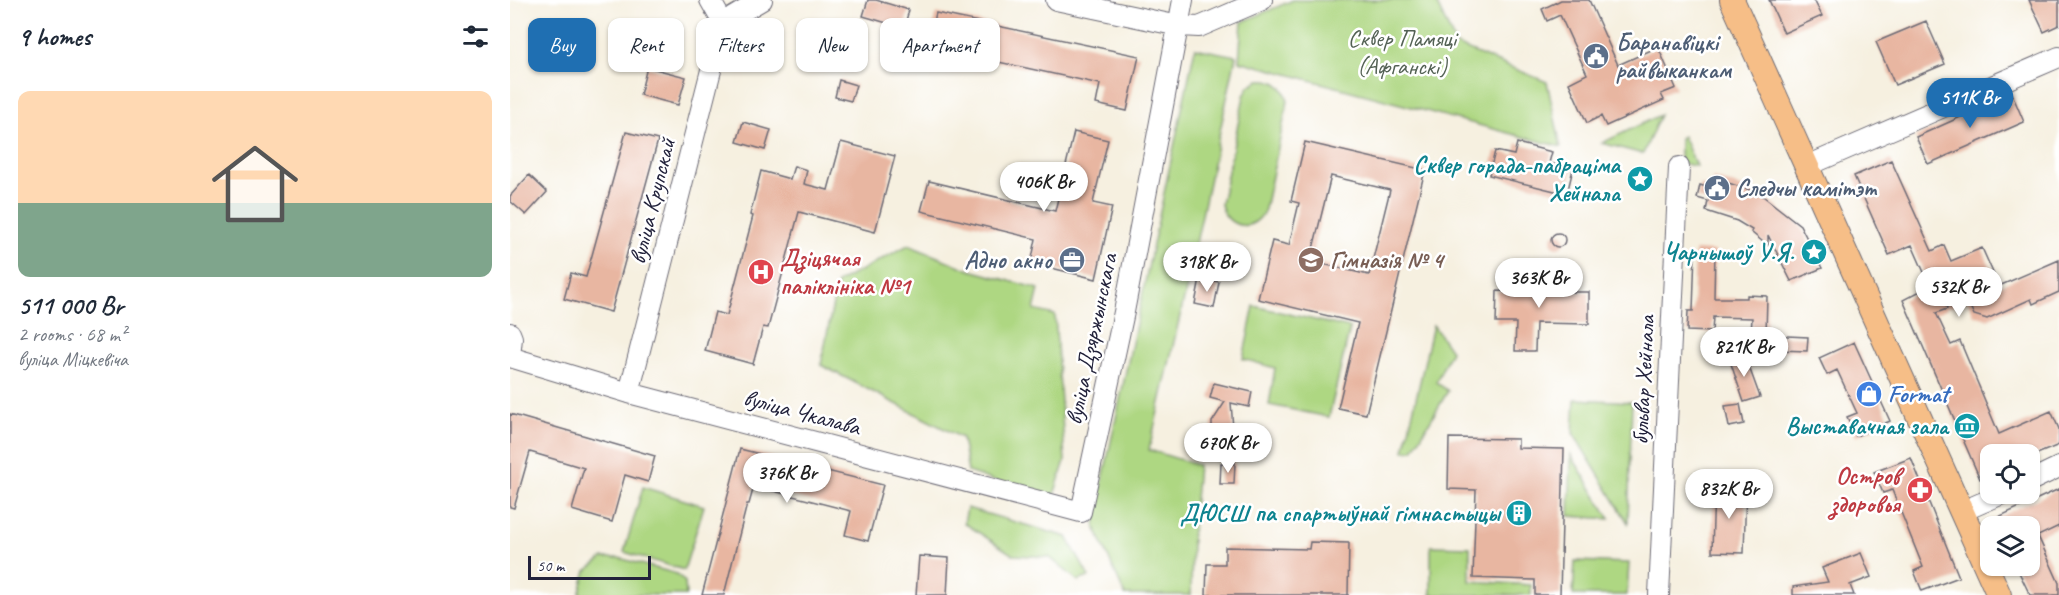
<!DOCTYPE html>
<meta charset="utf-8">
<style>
:root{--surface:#fff;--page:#f2f2f3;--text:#1f2937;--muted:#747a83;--line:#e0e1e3;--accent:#1f6fb2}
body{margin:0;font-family:Caveat,sans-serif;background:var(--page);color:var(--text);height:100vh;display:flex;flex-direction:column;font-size:22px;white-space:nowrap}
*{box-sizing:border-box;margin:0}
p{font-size:20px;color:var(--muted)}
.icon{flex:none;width:33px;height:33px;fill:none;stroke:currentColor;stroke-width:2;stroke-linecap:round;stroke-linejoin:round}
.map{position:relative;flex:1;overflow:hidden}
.side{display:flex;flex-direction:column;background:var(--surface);width:510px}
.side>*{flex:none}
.hud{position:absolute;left:18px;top:18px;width:570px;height:54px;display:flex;gap:12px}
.controls{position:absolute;left:1470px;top:444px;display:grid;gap:12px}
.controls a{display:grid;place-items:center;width:60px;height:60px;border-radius:12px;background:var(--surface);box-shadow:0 2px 4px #0004;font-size:30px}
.scale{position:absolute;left:18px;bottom:15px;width:123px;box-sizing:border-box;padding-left:6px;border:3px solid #22223b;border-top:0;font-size:16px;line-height:21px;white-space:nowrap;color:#22223b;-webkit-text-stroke:4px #fff;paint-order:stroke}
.price{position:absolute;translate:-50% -51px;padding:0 14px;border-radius:21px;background:#fff;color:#222;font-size:20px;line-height:39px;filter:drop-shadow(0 2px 3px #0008)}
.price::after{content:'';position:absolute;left:50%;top:36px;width:18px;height:14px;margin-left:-9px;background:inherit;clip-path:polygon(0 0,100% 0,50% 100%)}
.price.current{background:var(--accent);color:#fff}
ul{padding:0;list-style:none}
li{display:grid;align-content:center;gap:12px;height:318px;padding:0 18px}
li+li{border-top:2px solid var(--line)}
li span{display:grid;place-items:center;height:186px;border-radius:12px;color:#555}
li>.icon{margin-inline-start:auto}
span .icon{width:108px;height:108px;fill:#fffc;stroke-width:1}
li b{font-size:26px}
h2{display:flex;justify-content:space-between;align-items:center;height:72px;padding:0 18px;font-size:26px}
.chip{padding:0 21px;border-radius:12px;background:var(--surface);box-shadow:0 2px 4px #0004;font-size:21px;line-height:54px}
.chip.current{background:var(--accent);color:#fff}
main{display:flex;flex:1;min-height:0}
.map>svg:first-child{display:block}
.green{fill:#aed782;stroke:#687c5e;stroke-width:1.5}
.building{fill:#e8b6a1;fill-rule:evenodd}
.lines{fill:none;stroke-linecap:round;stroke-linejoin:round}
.minor-casing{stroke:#6c6a75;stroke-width:22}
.major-casing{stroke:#6c6a75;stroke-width:26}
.minor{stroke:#fff;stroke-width:20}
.major{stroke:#f6be87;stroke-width:24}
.labels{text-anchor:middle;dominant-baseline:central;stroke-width:5;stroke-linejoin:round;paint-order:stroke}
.park-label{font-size:24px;fill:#536154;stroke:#fff}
.service-label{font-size:24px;font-weight:bold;fill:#4e5e75;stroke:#fff;text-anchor:start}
.culture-label{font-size:24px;font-weight:bold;fill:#0d838f;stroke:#fff;text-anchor:end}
.street-label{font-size:24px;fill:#22223b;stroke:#fff}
.health-label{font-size:24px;font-weight:bold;fill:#be3a42;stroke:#fff;text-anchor:start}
.education-label{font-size:24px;font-weight:bold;fill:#785e54;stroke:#fff;text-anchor:start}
.shop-label{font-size:24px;font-weight:bold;fill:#366cbe;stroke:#fff;text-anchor:start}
</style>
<main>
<section class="side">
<h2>9 homes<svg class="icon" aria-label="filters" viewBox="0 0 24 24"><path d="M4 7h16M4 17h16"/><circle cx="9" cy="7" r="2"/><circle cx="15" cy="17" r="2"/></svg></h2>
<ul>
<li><span style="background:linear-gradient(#ffd9b3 60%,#7fa58c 0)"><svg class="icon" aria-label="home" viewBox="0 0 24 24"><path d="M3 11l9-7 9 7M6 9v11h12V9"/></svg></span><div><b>511 000 Br</b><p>2 rooms · 68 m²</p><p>вуліца Міцкевіча</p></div></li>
</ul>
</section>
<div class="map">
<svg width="1549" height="595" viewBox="0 0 1549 595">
<rect width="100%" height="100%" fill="#fff"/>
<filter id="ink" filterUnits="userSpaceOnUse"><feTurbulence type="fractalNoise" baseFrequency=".0167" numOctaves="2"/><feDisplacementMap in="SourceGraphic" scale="12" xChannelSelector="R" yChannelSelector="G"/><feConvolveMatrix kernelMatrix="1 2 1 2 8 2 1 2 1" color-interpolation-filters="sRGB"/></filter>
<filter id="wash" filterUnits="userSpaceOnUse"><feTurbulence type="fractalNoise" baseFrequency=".008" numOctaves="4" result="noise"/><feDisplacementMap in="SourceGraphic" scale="24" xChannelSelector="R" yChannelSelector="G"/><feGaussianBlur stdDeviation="1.35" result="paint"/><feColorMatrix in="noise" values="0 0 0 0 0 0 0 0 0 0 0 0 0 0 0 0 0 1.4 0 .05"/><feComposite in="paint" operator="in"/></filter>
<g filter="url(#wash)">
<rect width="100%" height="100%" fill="#f6f0e0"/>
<path class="green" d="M 783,0 L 925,0 L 946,45 L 1037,82 L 1051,147 L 729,61 L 732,22 Z
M 685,48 L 726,56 L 676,290 L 639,450 L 688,465 L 682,535 L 681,595 L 615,595 L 585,527 L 588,502 Z
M 749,80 C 764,78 775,86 778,101 L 755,209 C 746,233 716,230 711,204 L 734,96 L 739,86 Z
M 1150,115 L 1133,154 L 1092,143 Z
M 1173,136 L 1186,166 L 1170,163 L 1170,138 Z
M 398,245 L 460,270 L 529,289 L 524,310 L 545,315 L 555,461 L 542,501 L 458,472 L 452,438 L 311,365 L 327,283 Z
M 744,306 L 840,328 L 819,417 L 759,405 L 765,368 L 733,359 Z
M 923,325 L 941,351 L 926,382 L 938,391 L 903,450 L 894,451 Z
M 1065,399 L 1122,402 L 1118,523 L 1063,433 Z
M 1061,455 L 1100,519 L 1059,516 Z
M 133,487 L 194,506 L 174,570 L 114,552 Z
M 457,508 L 557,537 L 579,577 L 568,581 L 539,557 L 503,555 L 454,523 Z
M 921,546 L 960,547 L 960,581 L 1021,585 L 1021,595 L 921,595 Z
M 93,558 L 109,558 L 167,574 L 175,582 L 176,595 L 69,595 L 76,571 Z
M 1065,561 L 1119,563 L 1117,595 L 1063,595 Z"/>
<g id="blocks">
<path class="building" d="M 358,0 L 366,0 L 399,10 L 394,28 L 353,16 Z
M 1051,0 L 1079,0 L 1108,65 L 1148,47 L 1166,88 L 1151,94 L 1154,100 L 1096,126 L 1091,116 L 1077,123 L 1059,83 L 1077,74 L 1050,15 L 1037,21 L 1032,9 Z
M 1259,0 L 1304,0 L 1312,16 L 1274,33 Z
M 1519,0 L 1549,0 L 1549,25 L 1534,32 Z
M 426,13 L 629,56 L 617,111 L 586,104 L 590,84 L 479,60 L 481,51 L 420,38 Z
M 1416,21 L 1435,64 L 1385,85 L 1366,42 Z
M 137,67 L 176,77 L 168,105 L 130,95 Z
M 329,80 L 346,85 L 341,101 L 325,97 Z
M 1502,94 L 1514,122 L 1418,164 L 1406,137 Z
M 233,122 L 261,130 L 255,150 L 227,142 Z
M 116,132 L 148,140 L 101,312 L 54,299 L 61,273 L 76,277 Z
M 564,132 L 598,140 L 583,203 L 602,207 L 586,279 L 521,263 L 526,239 L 411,211 L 419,181 L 545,211 Z
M 331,142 L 385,156 L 365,232 L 289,212 L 258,328 L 253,327 L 243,364 L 195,351 L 205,312 L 217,315 L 243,216 L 240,215 L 251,171 L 280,179 L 284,166 L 297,170 L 294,184 L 318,190 Z
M 795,142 L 915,170 L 856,414 L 828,408 L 848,323 L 748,299 L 762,241 L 779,245 L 789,203 L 781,201 ZM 821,176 L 880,190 L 859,275 L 800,261 Z
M 1007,143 L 1042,152 L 1039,163 L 1063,169 L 1057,194 L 979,175 L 985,151 L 1004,155 Z
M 1381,160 L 1422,251 L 1434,245 L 1441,261 L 1472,248 L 1489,286 L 1549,260 L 1549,292 L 1523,304 L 1521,299 L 1477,319 L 1464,315 L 1457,300 L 1440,307 L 1436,306 L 1437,309 L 1426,313 L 1441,345 L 1450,341 L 1489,434 L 1541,411 L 1549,429 L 1549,445 L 1527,454 L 1480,454 L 1480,475 L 1470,479 L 1393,300 L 1420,286 L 1402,245 L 1379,255 L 1344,176 Z
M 19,175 L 37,192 L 16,215 L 0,201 L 0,196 Z
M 1203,178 L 1249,193 L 1290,225 L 1312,268 L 1281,281 L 1258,235 L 1258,246 L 1241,232 L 1242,230 L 1227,221 L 1196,211 L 1198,201 L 1187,198 L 1190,185 L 1200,188 Z
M1041 240a7 7 0 1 1 14 0a7 7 0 1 1-14 0Z
M 1185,250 L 1205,251 L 1204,298 L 1237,298 L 1237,295 L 1257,296 L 1256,335 L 1298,337 L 1297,351 L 1240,349 L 1242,318 L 1203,317 L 1202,332 L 1177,331 L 1178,311 L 1183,311 Z
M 1006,273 L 1026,273 L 1026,292 L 1079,292 L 1079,324 L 1026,323 L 1025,351 L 1005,351 L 1006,323 L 986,323 L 987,291 L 1006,292 Z
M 690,278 L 709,282 L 704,308 L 685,304 Z
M 1344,342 L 1380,421 L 1346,436 L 1337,417 L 1347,413 L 1327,370 L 1317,375 L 1309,358 Z
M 1234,353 L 1250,397 L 1234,402 L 1219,358 Z
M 704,383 L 742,392 L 739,407 L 721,403 L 723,428 L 719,433 L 713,435 L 706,434 L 702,428 L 702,422 L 715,402 L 700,398 Z
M 1230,404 L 1234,424 L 1219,427 L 1215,406 Z
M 0,414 L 145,456 L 138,482 L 115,475 L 102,522 L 62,510 L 74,468 L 20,452 L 4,508 L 0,507 Z
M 939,438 L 1008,439 L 1008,448 L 1054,449 L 1050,595 L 1025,595 L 1025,580 L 963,578 L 966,490 L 938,489 Z
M 230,449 L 373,485 L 358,541 L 335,535 L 341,511 L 244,486 L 239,504 L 237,504 L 214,595 L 192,595 Z
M 1401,458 L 1449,577 L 1412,591 L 1404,571 L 1413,567 L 1382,490 L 1373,493 L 1364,472 Z
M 711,463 L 725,463 L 724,484 L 710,484 Z
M 1204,487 L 1236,487 L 1234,553 L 1202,552 Z
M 1549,489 L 1549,526 L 1528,536 L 1549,583 L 1549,595 L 1520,595 L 1506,566 L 1520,566 L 1520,526 L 1474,526 L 1473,524 Z
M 800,542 L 839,543 L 838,595 L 696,595 L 697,564 L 715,564 L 715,547 L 799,549 Z
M 1351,553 L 1361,577 L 1340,585 L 1344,595 L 1283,595 L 1283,587 L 1318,582 L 1312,568 Z
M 409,556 L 439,558 L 437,595 L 406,595 Z"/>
</g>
</g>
<g filter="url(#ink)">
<use href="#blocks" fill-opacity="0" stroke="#6c6a75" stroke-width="1.5"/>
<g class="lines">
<defs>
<path id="minor" d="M 200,0 L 213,23
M 546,0 L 669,26 L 689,27 L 752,0
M 1297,166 L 1549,57
M 0,333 L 2,338 L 0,357
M 0,357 L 119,393 L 571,512 L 614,312 L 673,0
M 119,393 L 213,23 L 252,0
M 1520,481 L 1549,467
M 1453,511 L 1492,494
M 1149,595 L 1169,167"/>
<path id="major" d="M 1222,0 L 1489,595"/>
</defs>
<use href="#minor" class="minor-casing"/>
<use href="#major" class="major-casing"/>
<use href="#minor" class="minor"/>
<use href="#major" class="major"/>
</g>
</g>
<defs>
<symbol id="civic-disc" viewBox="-11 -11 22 22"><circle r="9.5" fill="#5c6f8a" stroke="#fff"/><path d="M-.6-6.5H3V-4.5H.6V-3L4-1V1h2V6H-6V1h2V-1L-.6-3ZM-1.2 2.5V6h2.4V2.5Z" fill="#fff"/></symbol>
<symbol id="sight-disc" viewBox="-11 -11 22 22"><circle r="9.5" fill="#0f9aa8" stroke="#fff"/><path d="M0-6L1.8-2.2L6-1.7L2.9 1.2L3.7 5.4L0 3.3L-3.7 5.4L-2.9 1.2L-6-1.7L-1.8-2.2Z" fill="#fff"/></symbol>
<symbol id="office-disc" viewBox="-11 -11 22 22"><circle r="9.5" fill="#5c6f8a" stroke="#fff"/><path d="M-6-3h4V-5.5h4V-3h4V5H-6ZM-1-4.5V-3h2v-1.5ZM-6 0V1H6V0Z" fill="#fff"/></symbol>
<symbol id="school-disc" viewBox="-11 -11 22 22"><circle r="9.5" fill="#8d6e63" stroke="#fff"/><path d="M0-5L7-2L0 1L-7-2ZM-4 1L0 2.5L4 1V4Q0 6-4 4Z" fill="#fff"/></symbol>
<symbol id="hospital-disc" viewBox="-11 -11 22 22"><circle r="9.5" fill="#e0444e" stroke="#fff"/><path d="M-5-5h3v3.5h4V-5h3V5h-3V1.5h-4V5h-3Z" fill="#fff"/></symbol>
<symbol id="shop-disc" viewBox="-11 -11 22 22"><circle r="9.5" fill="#3f7fe0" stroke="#fff"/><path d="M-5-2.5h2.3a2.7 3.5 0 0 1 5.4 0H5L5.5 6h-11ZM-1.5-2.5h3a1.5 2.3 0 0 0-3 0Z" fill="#fff"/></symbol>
<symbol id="museum-disc" viewBox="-11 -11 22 22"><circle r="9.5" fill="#0f9aa8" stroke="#fff"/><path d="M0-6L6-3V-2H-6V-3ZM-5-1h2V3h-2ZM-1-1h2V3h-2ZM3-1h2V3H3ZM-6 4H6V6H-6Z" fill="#fff"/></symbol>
<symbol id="pharmacy-disc" viewBox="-11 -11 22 22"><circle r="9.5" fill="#e0444e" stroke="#fff"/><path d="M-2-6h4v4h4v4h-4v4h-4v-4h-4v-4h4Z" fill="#fff"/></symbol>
<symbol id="building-disc" viewBox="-11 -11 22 22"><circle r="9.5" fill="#0f9aa8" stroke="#fff"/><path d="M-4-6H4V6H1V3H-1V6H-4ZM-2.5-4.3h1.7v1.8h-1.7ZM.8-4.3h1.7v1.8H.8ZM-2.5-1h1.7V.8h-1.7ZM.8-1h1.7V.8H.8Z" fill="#fff"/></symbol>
</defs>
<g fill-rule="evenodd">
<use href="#civic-disc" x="1071" y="41" width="30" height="30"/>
<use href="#sight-disc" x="1115" y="164" width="30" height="30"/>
<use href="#civic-disc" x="1192" y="173" width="30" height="30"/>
<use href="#sight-disc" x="1289" y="237" width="30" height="30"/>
<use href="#office-disc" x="547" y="245" width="30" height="30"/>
<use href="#school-disc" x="786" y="245" width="30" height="30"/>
<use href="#hospital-disc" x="236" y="257" width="30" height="30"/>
<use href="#shop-disc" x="1344" y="379" width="30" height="30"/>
<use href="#museum-disc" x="1442" y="411" width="30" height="30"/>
<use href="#pharmacy-disc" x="1395" y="475" width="30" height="30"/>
<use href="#building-disc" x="994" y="498" width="30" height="30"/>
</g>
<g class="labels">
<g class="park-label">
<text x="892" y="38">Сквер Памяці<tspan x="892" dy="28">(Афганскі)</tspan></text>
</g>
<g class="service-label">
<text x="1106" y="42">Баранавіцкі<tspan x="1106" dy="28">райвыканкам</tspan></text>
<text x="1226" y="188">Следчы камітэт</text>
<text x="542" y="260" text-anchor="end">Адно акно</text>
</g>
<g class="culture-label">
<text x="1110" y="165">Сквер горада-пабраціма<tspan x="1110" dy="28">Хейнала</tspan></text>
<text x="1284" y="252">Чарнышоў У.Я.</text>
<text x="1438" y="426">Выставачная зала</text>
<text x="990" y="513">ДЮСШ па спартыўнай гімнастыцы</text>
</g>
<g class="street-label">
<text transform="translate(142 201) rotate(-76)">вуліца Крупскай</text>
<text transform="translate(581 339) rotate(-78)">вуліца Дзяржынскага</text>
<text transform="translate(1133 380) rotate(-87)">бульвар Хейнала</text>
<text transform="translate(292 412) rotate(15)">вуліца Чкалава</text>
</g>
<g class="health-label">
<text x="270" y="258">Дзіцячая<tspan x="270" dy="28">паліклініка №1</tspan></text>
<text x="1390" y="476" text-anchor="end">Остров<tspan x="1390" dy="28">здоровья</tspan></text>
</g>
<g class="education-label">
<text x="820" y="260">Гімназія № 4</text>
</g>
<g class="shop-label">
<text x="1378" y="394">Format</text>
</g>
</g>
</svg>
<div class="controls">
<a><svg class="icon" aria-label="locate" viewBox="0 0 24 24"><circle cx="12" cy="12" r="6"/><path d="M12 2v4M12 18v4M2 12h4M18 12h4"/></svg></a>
<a><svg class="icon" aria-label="layers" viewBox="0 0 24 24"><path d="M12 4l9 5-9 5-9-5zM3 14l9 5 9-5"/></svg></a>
</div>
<div class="scale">50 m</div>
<b class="price current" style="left:1460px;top:129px">511K Br</b>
<b class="price" style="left:534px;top:213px">406K Br</b>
<b class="price" style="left:697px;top:293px">318K Br</b>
<b class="price" style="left:1029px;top:309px">363K Br</b>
<b class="price" style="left:1449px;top:318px">532K Br</b>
<b class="price" style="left:1234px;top:378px">821K Br</b>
<b class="price" style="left:718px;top:474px">670K Br</b>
<b class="price" style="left:277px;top:504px">376K Br</b>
<b class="price" style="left:1219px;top:520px">832K Br</b>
<div class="hud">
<a class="chip current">Buy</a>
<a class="chip">Rent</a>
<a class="chip">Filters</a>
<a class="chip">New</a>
<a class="chip">Apartment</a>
</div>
</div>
</main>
